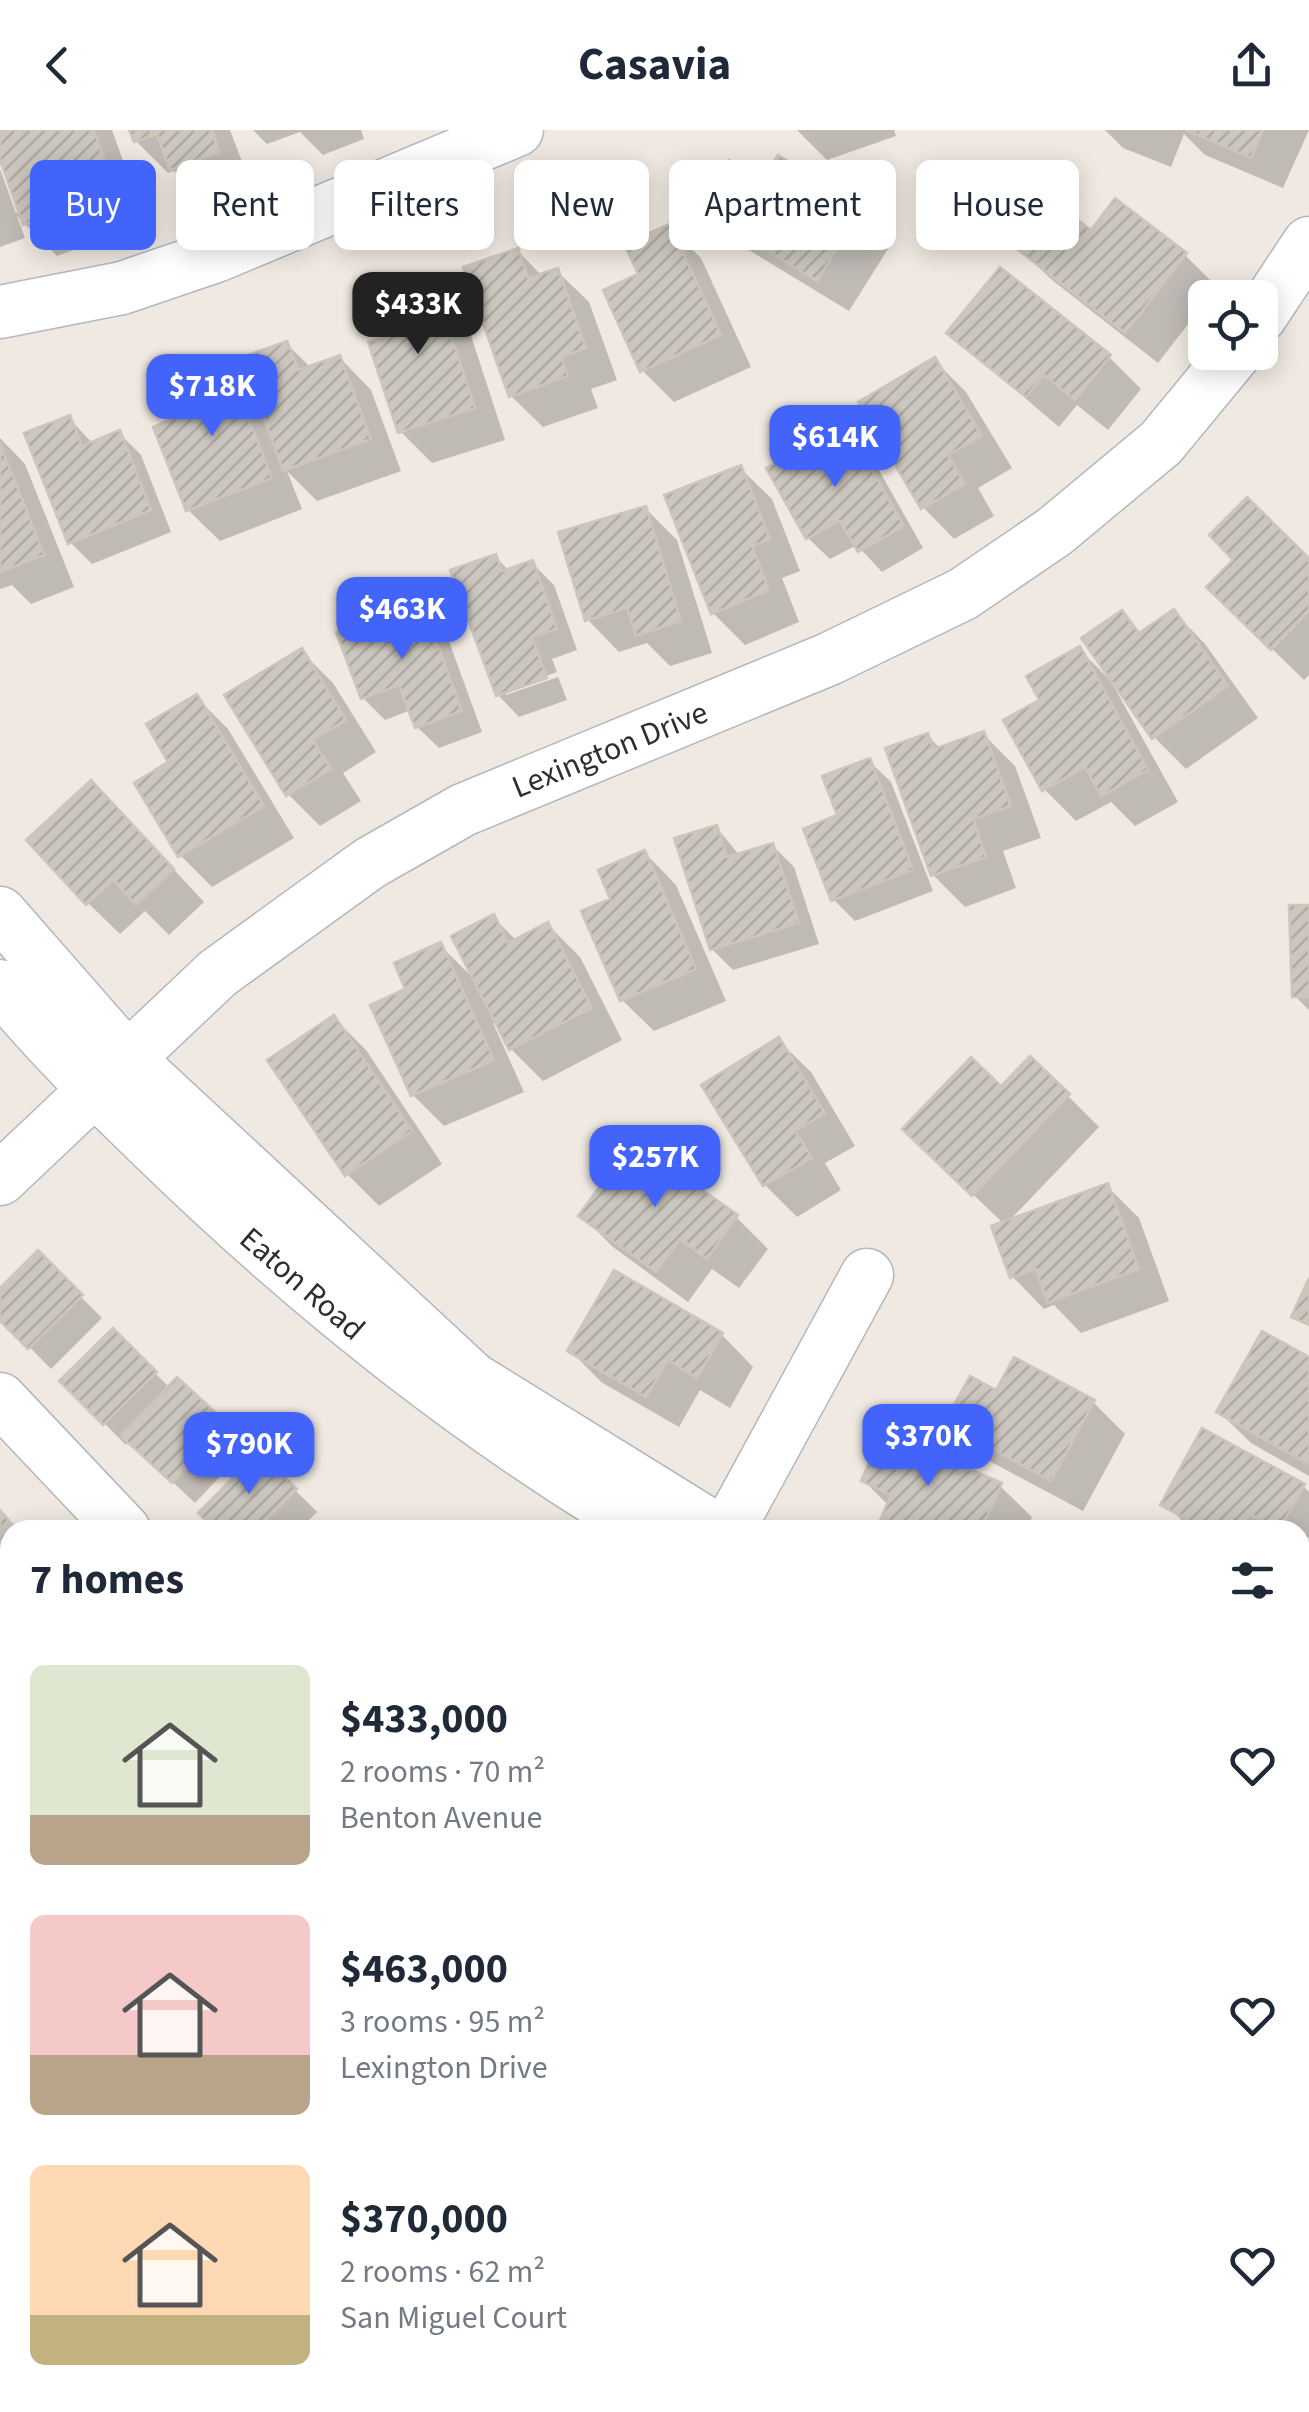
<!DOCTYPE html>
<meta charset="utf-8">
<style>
:root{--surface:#fff;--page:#f2f2f3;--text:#1f2937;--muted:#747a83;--accent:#4264fb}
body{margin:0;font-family:"Source Sans 3",sans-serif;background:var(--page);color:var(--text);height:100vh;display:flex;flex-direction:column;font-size:38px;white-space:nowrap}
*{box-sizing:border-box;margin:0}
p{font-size:32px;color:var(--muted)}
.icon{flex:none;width:55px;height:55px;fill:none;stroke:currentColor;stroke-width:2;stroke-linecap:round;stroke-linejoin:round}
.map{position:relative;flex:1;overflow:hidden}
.sheet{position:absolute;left:0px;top:1390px;width:1310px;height:892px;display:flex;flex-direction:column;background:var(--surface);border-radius:30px 30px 0 0;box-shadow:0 5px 25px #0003}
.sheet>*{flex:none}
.hud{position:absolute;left:30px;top:30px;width:1250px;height:90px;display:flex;gap:20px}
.fabs{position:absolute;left:1188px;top:150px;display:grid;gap:20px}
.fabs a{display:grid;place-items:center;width:90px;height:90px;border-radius:15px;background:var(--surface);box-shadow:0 5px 25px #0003;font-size:50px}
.price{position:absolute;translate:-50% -85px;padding:0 22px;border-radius:20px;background:var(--accent);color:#fff;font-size:32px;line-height:65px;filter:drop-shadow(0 2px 5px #0008)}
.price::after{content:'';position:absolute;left:50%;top:60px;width:30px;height:22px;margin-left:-15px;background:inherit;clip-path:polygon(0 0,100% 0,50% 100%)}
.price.selected{background:#222;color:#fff}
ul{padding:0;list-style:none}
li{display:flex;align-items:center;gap:30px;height:250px;padding:0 30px}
li span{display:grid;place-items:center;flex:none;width:280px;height:200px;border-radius:15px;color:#555}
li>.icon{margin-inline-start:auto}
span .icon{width:120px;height:120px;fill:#fffc;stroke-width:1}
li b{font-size:42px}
h2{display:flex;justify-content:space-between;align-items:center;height:120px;padding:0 30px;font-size:42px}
.tag{padding:0 35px;border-radius:15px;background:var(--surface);box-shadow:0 5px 25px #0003;font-size:35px;line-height:90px}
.tag.selected{background:var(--accent);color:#fff}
header{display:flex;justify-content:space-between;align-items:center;height:130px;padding:0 30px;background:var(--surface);font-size:45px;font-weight:700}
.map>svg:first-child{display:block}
.shadow{fill:#0003}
.building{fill:url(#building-hatch);stroke:#cbc5ba;stroke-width:2.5}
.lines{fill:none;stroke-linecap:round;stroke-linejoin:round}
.minor-casing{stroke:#b4b7c1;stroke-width:55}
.minor{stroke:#fff;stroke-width:52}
.labels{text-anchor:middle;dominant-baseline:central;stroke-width:10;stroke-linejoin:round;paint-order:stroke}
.street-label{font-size:32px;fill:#2e2e2e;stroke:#fff}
</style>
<header><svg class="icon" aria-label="back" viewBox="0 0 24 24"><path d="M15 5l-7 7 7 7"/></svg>Casavia<svg class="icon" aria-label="share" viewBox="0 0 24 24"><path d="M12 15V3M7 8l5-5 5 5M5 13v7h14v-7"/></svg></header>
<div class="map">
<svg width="1309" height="2282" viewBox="0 0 1309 2282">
<defs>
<pattern id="building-hatch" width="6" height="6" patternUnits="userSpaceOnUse" patternTransform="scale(2.5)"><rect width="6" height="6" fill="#cbc7bf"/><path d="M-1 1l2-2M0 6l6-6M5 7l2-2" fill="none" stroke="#afaba4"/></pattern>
</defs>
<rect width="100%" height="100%" fill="#efe9e1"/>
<path class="shadow" d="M 0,0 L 112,0 L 139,75 L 101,88 L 108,108 L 57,126 L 17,86 L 25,108 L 0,117 L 0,39 L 16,83 L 21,82 L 0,22 Z
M 132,0 L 230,0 L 250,53 L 204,70 L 174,41 L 168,43 L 136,11 Z
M 253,0 L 361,0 L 364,9 L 323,25 L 300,2 L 267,14 Z
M 797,0 L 894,0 L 896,6 L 827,30 Z
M 1105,0 L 1309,0 L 1283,58 L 1205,25 L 1184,4 L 1171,37 L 1123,18 Z
M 763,54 L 861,79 L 893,111 L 849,181 L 734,111 L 702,79 Z
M 669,97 L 701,128 L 751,237 L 674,272 L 642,240 L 641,145 Z
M 1091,103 L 1185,125 L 1217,157 L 1158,233 L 1052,150 L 1020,119 Z
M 518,121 L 542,146 L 557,141 L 589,172 L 617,250 L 591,259 L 598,278 L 543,297 L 511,266 Z
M 432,149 L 463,181 L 505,310 L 432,333 L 400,301 L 385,210 Z
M 949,203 L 1109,227 L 1141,259 L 1108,300 L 1077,275 L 1059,297 Z
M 287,214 L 311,238 L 340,228 L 371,260 L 401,341 L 317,371 L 287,341 L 302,379 L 220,411 L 188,380 L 193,284 L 224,231 L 258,265 Z
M 934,230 L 966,262 L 1012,338 L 978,358 L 994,386 L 954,409 L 923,377 Z
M 69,288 L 93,314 L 119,303 L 141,325 L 171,402 L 92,434 L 70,412 Z
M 846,297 L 867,319 L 923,418 L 882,442 L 857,415 L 830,429 L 808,408 Z
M 0,308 L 25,334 L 74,457 L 31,474 L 12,455 L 0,459 Z
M 740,338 L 772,369 L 800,441 L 782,448 L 799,492 L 745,515 L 713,483 Z
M 645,378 L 677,410 L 712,523 L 670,536 L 647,513 L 619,522 L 588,490 Z
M 496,427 L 509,441 L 532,433 L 554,455 L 577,520 L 552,529 L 557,542 L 506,560 L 506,565 L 558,547 L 567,570 L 519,587 L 498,565 Z
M 1309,431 L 1309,545 L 1304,550 L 1209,457 Z
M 421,474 L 443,495 L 482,602 L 439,618 L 417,597 L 411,580 L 385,590 L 363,568 Z
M 1174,482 L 1205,514 L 1258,588 L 1186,639 L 1154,607 L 1116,553 L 1113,555 L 1178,672 L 1135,696 L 1111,672 L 1076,691 L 1044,659 L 1042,571 L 1079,519 L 1112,552 L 1121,483 L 1142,504 Z
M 301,521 L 333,553 L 376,622 L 343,643 L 361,671 L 320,696 L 288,664 Z
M 196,567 L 228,599 L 294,708 L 212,757 L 180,725 L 172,633 Z
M 983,604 L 1015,636 L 1041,708 L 1003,721 L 1016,758 L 965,777 L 933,745 L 928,606 L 941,619 Z
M 869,631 L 891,652 L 933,761 L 855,791 L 833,769 L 840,686 Z
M 123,685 L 204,772 L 169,805 L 145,781 L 120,804 L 88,773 Z
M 717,698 L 740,726 L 773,716 L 794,737 L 819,814 L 733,840 L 712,819 Z
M 645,723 L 676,755 L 726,871 L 654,901 L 622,870 L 613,771 Z
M 1309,777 L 1309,880 L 1295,866 Z
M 493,787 L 517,811 L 548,795 L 580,827 L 622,910 L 543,951 L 511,919 L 497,891 L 493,893 L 524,962 L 444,996 L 413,965 L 409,860 L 440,815 L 474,849 Z
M 334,888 L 366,920 L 442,1034 L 379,1076 L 347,1044 Z
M 779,911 L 811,942 L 855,1016 L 825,1033 L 841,1060 L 797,1087 L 765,1055 Z
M 1001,960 L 1068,966 L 1099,997 L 1008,1092 L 1107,1056 L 1139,1088 L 1169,1171 L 1081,1203 L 1054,1175 L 1044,1179 L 1013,1147 L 1004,1094 L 937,1030 Z
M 582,1086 L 736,1087 L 768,1119 L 739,1158 L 712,1139 L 688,1172 L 613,1117 Z
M 38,1124 L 102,1188 L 51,1239 L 0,1187 L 0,1161 Z
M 113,1201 L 170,1258 L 177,1251 L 248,1317 L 195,1373 L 129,1311 L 126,1315 L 62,1251 Z
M 722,1205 L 753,1237 L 730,1278 L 700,1260 L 679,1297 L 601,1252 L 570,1220 Z
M 1309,1230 L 1309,1346 L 1251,1313 L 1219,1282 Z
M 997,1263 L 1093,1272 L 1125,1304 L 1083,1381 L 978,1325 L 947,1293 Z
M 259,1324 L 317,1382 L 299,1400 L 218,1400 Z
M 864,1351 L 1000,1356 L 1032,1387 L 1026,1400 L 887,1400 L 881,1394 L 889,1376 Z
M 1303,1356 L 1309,1362 L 1309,1406 L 1302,1420 L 1300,1400 L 1193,1400 L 1164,1374 Z
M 0,1383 L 17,1400 L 10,1400 L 10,1498 L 0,1488 Z
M 326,1390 L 341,1400 L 319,1400 Z
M 1300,2042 L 1309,2046 L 1309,2207 L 1300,2204 Z
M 733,2272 L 849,2272 L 856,2282 L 740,2282 Z"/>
<path class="building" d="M 0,0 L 94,0 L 109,43 L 71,56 L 78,76 L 23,95 L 0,30 Z
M 129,0 L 212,0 L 219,22 L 170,40 L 157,4 L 134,12 Z
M 1186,0 L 1263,0 L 1251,28 Z
M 778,25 L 863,77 L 817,151 L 699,79 L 729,30 L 762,50 Z
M 1115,68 L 1187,123 L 1125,203 L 1017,119 L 1054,72 L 1091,100 Z
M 670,94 L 721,205 L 640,242 L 603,160 L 638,144 L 624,114 Z
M 518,118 L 528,148 L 558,138 L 586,218 L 561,227 L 568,246 L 509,267 L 463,137 Z
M 1000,137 L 1111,225 L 1075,270 L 1044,245 L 1026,267 L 946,203 Z
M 432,146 L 475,278 L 398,303 L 368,212 L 382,208 L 368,167 Z
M 287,211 L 299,240 L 340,225 L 371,309 L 283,341 L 242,227 Z
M 935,227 L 982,306 L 948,325 L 965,354 L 921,379 L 858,272 Z
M 225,228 L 272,348 L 186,381 L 153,297 L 190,282 L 176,247 Z
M 70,285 L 82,316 L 120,300 L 151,380 L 68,414 L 24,303 Z
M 846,294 L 904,396 L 858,422 L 840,391 L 806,409 L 766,338 Z
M 0,313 L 44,425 L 0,442 Z
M 741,335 L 770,409 L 752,416 L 769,460 L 711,484 L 664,365 Z
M 1247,367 L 1309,428 L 1309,481 L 1271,520 L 1206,457 L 1233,430 L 1209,405 Z
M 646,376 L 681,491 L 636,506 L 627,478 L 585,491 L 558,402 Z
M 496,424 L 502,441 L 533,430 L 557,499 L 532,507 L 547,548 L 496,566 L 450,440 Z
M 422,471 L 462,581 L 415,598 L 399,555 L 361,569 L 336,502 Z
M 1174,479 L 1228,556 L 1152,609 L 1081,508 L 1122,480 L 1139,503 Z
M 1080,516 L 1148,640 L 1101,666 L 1085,637 L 1042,661 L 1003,590 L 1039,570 L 1026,546 Z
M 302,518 L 346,590 L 313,610 L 331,639 L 286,666 L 224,565 Z
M 197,564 L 264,676 L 178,727 L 134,653 L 168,632 L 146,594 Z
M 984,601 L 1011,676 L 973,689 L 986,727 L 931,746 L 885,618 L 928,603 L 934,619 Z
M 870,628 L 913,740 L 831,771 L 803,699 L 837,685 L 822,646 Z
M 91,650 L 174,739 L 136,775 L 113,750 L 86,775 L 26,710 Z
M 717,695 L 727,727 L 773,713 L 799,793 L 710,820 L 674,708 Z
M 645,720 L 696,839 L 620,871 L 581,781 L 610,769 L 598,740 Z
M 1289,775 L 1309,775 L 1309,867 L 1292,867 Z
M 494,784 L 508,813 L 548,792 L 592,878 L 509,920 L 451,806 Z
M 441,812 L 494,930 L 411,966 L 370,875 L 405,859 L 394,833 Z
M 334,885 L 412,1001 L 345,1046 L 267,930 Z
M 779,907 L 825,983 L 795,1001 L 812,1028 L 763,1056 L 701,955 Z
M 1030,926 L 1070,964 L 972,1066 L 902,999 L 971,927 L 1001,956 Z
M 633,1011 L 738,1085 L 707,1129 L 680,1109 L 656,1142 L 578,1086 Z
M 1108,1053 L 1139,1139 L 1047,1173 L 1036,1139 L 1010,1148 L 991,1096 Z
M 38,1120 L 83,1165 L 28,1219 L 0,1191 L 0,1158 Z
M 614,1140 L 723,1203 L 697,1248 L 668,1230 L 646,1267 L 567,1221 Z
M 1309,1148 L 1309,1195 L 1291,1187 Z
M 113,1198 L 157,1242 L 103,1295 L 59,1251 Z
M 1262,1201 L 1309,1227 L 1309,1334 L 1216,1282 Z
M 1014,1227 L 1095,1270 L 1051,1351 L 944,1293 L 970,1246 L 996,1260 Z
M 177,1247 L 228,1294 L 172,1353 L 121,1306 Z
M 1202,1298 L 1305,1354 L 1279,1400 L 1254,1386 L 1247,1400 L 1207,1400 L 1160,1375 Z
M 883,1302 L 1002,1353 L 981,1400 L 891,1400 L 878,1395 L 891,1365 L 861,1351 Z
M 259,1321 L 297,1359 L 257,1400 L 215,1400 L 198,1383 Z
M 0,1380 L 17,1400 L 10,1400 L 10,1482 L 0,1491 Z
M 1300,2040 L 1309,2043 L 1309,2189 L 1300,2186 Z
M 1300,2222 L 1309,2226 L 1309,2282 L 1182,2282 L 1170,2277 L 1172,2272 L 1300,2272 Z
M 686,2272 L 713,2272 L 718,2282 L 668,2282 Z
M 730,2272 L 843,2272 L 850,2282 L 737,2282 Z"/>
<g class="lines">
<defs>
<path id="minor" d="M 0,182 L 122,158 L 216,126 L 517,0
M 1260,187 L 1309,113
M 0,783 L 128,929 L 473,1249 L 717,1400
M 0,856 C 50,917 106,971 163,1026 C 311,1169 468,1295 646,1400
M 0,1049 L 218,843 L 370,733 L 463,680 L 829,529 L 963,464 L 1054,402 L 1161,313 L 1236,222
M 0,1269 L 124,1400
M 728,1400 L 867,1145
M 1300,1610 L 1309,1581
M 1300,1689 L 1309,1692
M 0,2059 L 10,2076
M 95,2272 L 98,2282
M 995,2282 L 1002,2272"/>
</defs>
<use href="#minor" class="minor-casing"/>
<use href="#minor" class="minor"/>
</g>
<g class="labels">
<g class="street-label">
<text transform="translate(610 620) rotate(-22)">Lexington Drive</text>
<text transform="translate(302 1154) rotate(41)">Eaton Road</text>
</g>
</g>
</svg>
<div class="fabs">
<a><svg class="icon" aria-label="locate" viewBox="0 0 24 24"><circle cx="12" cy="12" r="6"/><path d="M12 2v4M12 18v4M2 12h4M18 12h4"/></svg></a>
</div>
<b class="price selected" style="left:418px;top:227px">$433K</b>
<b class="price" style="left:212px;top:309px">$718K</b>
<b class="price" style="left:835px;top:360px">$614K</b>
<b class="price" style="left:402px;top:532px">$463K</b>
<b class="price" style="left:655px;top:1080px">$257K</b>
<b class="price" style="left:928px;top:1359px">$370K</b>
<b class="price" style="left:249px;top:1367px">$790K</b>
<div class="hud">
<a class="tag selected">Buy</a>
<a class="tag">Rent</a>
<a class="tag">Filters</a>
<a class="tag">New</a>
<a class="tag">Apartment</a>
<a class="tag">House</a>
</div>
<section class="sheet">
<h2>7 homes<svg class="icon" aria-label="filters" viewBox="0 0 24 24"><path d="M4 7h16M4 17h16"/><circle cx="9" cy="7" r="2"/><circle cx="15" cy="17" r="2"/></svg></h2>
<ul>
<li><span style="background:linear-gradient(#dfe7d0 75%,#b9a48a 0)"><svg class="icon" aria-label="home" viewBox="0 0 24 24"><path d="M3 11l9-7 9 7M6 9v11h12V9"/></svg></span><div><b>$433,000</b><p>2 rooms · 70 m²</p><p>Benton Avenue</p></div><svg class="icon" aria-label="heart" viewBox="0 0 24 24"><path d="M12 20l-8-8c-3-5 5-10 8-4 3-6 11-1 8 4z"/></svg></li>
<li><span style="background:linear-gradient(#f6c9c9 70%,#b9a48a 0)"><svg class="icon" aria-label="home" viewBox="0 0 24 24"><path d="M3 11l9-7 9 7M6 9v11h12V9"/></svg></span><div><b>$463,000</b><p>3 rooms · 95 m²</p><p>Lexington Drive</p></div><svg class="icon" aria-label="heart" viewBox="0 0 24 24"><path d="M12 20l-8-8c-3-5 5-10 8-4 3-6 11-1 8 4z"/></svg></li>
<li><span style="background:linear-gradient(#ffd9b3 75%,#c2b280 0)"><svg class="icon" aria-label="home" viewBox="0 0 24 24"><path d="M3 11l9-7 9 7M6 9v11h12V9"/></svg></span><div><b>$370,000</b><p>2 rooms · 62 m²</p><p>San Miguel Court</p></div><svg class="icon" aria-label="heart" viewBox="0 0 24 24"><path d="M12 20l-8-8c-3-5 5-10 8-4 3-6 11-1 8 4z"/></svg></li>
</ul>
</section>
</div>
